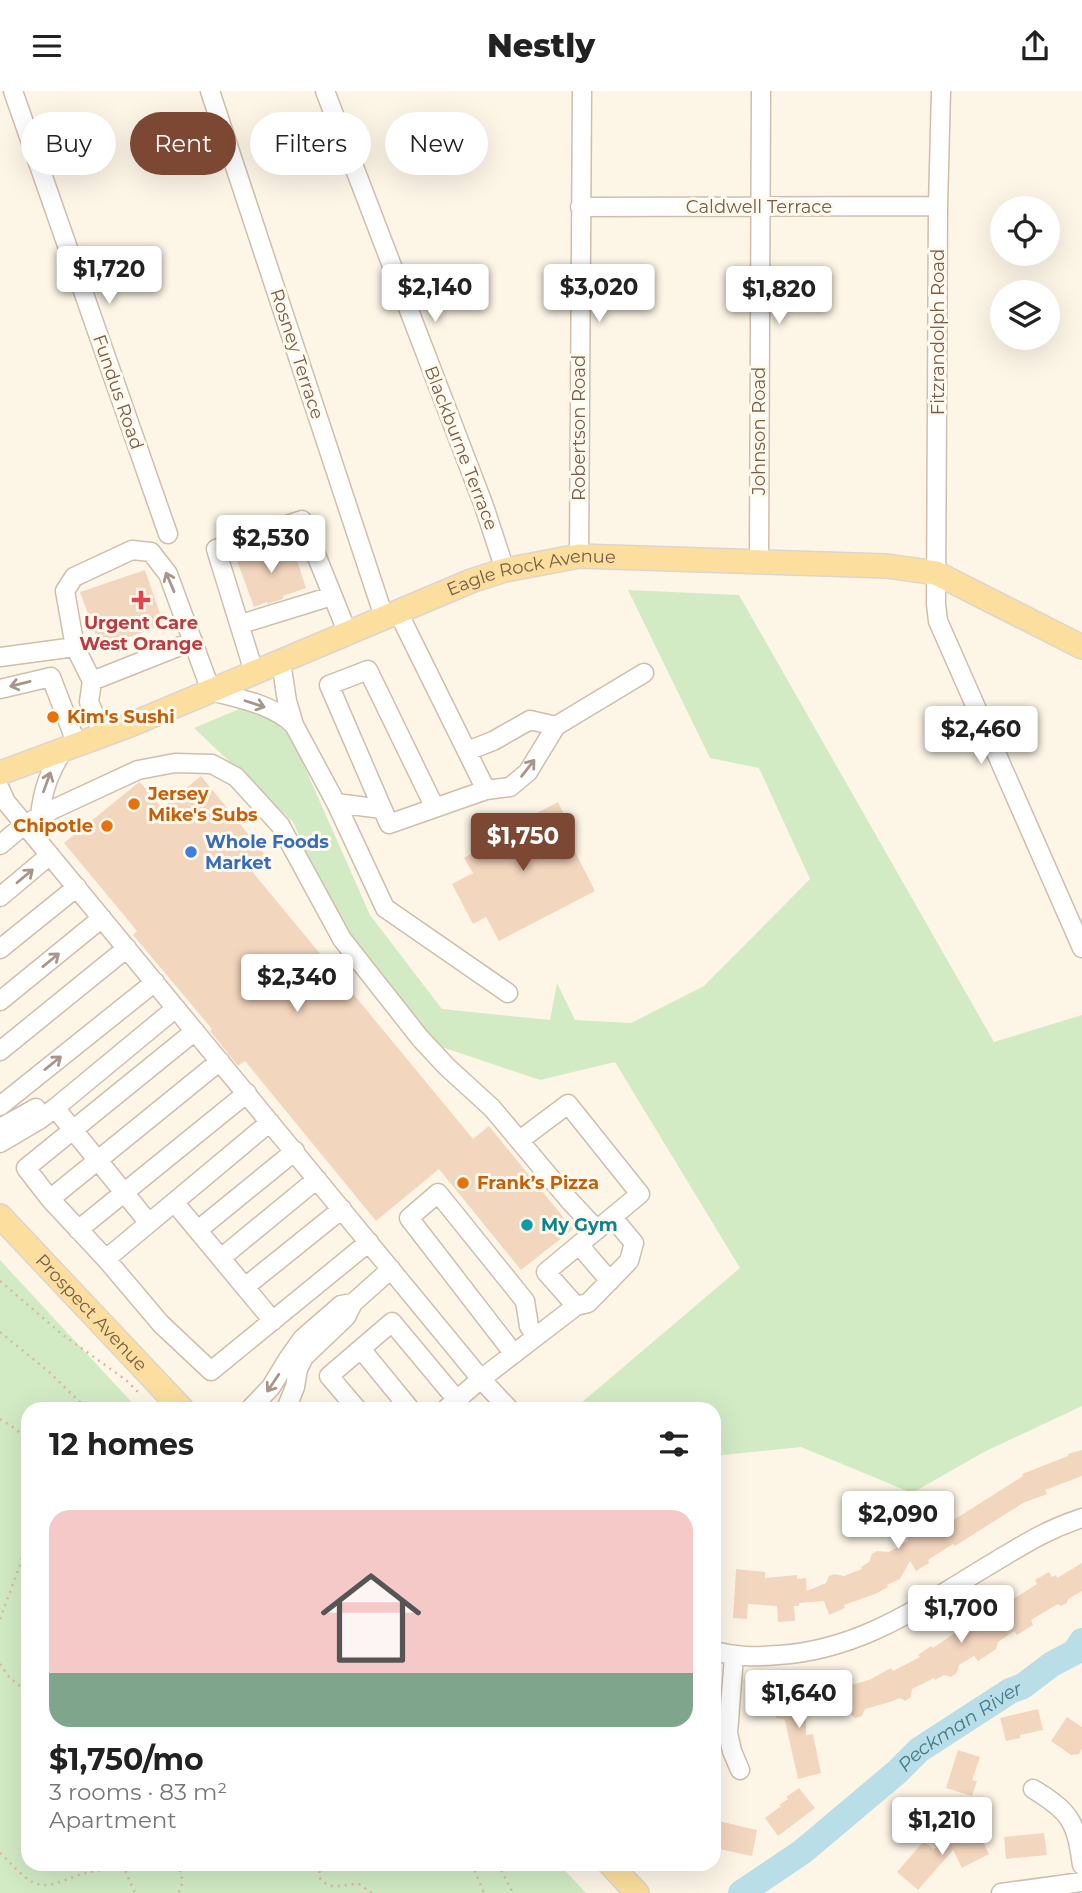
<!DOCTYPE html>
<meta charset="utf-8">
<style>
:root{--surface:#fff;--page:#f2f2f2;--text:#222;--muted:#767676;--line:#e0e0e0;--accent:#7c4834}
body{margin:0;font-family:Montserrat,sans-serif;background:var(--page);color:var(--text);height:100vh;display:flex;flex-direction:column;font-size:26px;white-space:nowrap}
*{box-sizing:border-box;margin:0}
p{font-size:23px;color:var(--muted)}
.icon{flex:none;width:38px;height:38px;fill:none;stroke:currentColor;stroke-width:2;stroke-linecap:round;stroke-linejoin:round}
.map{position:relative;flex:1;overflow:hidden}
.sheet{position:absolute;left:21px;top:1311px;width:700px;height:469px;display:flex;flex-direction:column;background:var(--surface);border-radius:21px;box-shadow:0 7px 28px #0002}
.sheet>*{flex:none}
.banner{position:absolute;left:21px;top:21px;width:700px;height:63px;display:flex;gap:14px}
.tools{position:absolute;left:990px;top:105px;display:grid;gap:14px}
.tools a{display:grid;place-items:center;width:70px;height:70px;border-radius:50%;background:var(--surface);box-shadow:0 7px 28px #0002;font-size:35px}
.price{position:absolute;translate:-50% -60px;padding:0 16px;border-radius:7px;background:#fff;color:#222;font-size:23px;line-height:46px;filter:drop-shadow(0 2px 4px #0008)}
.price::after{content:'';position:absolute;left:50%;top:42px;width:21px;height:16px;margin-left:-10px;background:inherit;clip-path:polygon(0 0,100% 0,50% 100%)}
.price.on{background:var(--accent);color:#fff}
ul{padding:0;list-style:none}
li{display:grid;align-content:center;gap:14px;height:371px;padding:0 28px}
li+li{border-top:2px solid var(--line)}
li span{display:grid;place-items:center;height:217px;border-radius:21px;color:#555}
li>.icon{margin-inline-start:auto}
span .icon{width:126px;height:126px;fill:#fffc;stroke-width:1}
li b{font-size:30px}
h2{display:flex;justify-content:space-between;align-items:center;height:84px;padding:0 28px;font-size:30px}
.pill{padding:0 24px;border-radius:32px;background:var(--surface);box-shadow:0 7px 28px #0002;font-size:24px;line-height:63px}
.pill.on{background:var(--accent);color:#fff}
header{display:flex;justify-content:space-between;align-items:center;height:91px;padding:0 28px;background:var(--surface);font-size:32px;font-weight:800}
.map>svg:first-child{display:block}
.green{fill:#d2ebc5}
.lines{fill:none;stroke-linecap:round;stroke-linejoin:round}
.river{stroke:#badee7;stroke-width:26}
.building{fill:#f3d6be}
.minor-casing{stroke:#cfbeac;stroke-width:21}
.major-casing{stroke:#dcd5d0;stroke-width:26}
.path{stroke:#d8baa0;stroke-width:2.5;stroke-dasharray:2 5;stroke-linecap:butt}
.minor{stroke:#fff;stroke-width:18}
.major{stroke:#fcdf9e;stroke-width:23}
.oneway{stroke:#a79689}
.health-dot{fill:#e0444e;stroke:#fff9ee;stroke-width:2.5}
.food-dot{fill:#e8710a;stroke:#fff9ee;stroke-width:2.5}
.shop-dot{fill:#3f7fe0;stroke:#fff9ee;stroke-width:2.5}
.culture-dot{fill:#0f9aa8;stroke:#fff9ee;stroke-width:2.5}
.labels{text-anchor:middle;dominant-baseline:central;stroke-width:6;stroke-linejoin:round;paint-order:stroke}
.street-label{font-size:18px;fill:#785d4a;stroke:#fff9ee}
.health-label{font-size:18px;font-weight:bold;fill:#be3a42;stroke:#fff9ee}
.food-label{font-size:18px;font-weight:bold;fill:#c56008;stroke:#fff9ee;text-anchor:start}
.shop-label{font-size:18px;font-weight:bold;fill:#366cbe;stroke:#fff9ee;text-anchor:start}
.culture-label{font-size:18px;font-weight:bold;fill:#0d838f;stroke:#fff9ee;text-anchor:start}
.water-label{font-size:19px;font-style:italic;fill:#437b8b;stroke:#fff9ee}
</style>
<header><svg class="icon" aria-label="menu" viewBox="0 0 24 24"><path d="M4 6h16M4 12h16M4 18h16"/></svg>Nestly<svg class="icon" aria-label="share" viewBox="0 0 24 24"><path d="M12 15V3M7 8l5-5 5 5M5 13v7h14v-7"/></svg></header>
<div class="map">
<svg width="1082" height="1802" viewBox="0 0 1082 1802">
<rect width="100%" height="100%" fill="#fdf6e7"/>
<path class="green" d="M 628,499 L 739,504 L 994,951 L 1082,924 L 1082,1315 L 984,1361 L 912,1402 L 801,1356 L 714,1365 L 714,1318 L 574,1318 L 740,1177 L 615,971 L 540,989 L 427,951 L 346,853 L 293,731 L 194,637 L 251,613 L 291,645 L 370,824 L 442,918 L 550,929 L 557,892 L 575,929 L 631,932 L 704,895 L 810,788 L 759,677 L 710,667 Z
M 0,1169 L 138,1318 L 28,1318 L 28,1773 L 559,1773 L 586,1802 L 0,1802 Z"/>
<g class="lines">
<path class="river" id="s1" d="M 741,1802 L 802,1761 L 897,1681 L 919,1659 L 1010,1600 L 1023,1595 L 1052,1573 L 1075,1561 L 1082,1550"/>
</g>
<path class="building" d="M 282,453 L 285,464 L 294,460 L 306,497 L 283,505 L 283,508 L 267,513 L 267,511 L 254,516 L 236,467 Z
M 145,479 L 164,534 L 100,556 L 80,501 Z
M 201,685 L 267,766 L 251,779 L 473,1048 L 489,1035 L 573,1138 L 521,1179 L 439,1078 L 376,1130 L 245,970 L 238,975 L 210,940 L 212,938 L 133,844 L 137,840 L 64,752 L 138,692 L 140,691 L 162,717 Z
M 558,711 L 568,732 L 566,733 L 575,750 L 571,753 L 595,800 L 499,850 L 486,826 L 473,833 L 452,793 L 473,782 L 464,767 L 478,758 L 473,751 L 511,731 L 519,729 L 520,731 Z
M 1082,1359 L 1082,1385 L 1045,1399 L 1047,1403 L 1023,1412 L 955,1455 L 953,1453 L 928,1469 L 929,1472 L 916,1480 L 910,1470 L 900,1488 L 887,1494 L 888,1496 L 875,1503 L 844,1514 L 845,1517 L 829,1524 L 824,1510 L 799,1512 L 799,1515 L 794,1515 L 795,1530 L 778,1531 L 777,1515 L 748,1513 L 747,1528 L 733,1527 L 736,1478 L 765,1481 L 765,1487 L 797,1484 L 797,1488 L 806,1487 L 807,1500 L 826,1492 L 829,1485 L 835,1483 L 844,1485 L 862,1478 L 861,1476 L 869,1471 L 872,1463 L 877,1460 L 889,1461 L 894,1458 L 908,1450 L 908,1444 L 914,1440 L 922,1441 L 930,1437 L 933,1442 L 1023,1385 L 1022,1383 L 1068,1365 L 1068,1363 Z
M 1082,1472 L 1082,1500 L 1068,1508 L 1067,1512 L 1061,1515 L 1058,1513 L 1051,1517 L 1031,1529 L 1033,1534 L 1017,1544 L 1014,1540 L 998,1551 L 996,1558 L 978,1570 L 974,1565 L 959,1574 L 957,1582 L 951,1586 L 944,1584 L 935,1589 L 934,1587 L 912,1598 L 911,1606 L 905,1610 L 900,1607 L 890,1611 L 865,1618 L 862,1625 L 855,1627 L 850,1622 L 841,1625 L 832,1597 L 847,1592 L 848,1595 L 869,1589 L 891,1577 L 893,1580 L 920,1566 L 918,1564 L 931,1555 L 933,1557 L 971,1531 L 972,1533 L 1009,1509 L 1010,1510 L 1037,1493 L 1035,1489 L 1049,1481 L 1052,1486 L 1056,1484 L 1057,1487 Z
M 780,1595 L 806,1596 L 806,1605 L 811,1610 L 812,1617 L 806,1620 L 806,1644 L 813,1643 L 821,1682 L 798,1688 L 785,1630 L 784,1628 L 776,1627 L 776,1614 L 779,1614 Z
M 1038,1618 L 1043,1639 L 1020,1644 L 1020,1647 L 1006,1650 L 1000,1627 Z
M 1067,1626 L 1082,1636 L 1082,1657 L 1079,1663 L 1071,1664 L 1051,1650 Z
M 958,1659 L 980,1666 L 972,1689 L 977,1690 L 972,1705 L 946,1697 Z
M 799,1697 L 815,1717 L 778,1745 L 765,1727 L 781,1715 L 779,1714 L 788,1708 L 786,1706 Z
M 718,1730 L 757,1739 L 752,1765 L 714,1757 Z
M 976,1737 L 989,1763 L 962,1777 L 953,1759 L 918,1799 L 897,1781 L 924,1750 L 933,1758 Z
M 1044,1742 L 1047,1764 L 1006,1768 L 1004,1746 Z"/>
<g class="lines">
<defs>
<path id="minor" d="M 13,0 L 168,443
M 210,0 L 384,526
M 325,0 L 484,415 L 505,479
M 941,0 L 938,115 L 936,513 L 938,530 L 1082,857
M 580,116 L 938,115
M 579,465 L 582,0
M 759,470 L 761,0
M 398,521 L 486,699 L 389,733 L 329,594 L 368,579 L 435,717
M 241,533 L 332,505
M 0,566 L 75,556
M 281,571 L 287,610 L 294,634 L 336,712 L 382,718
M 254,581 L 216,458 L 302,429 L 348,543
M 92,590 L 75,556 L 65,500 L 74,486 L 132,459 L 151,461 L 168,483 L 211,600 C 240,608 272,613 294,634
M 0,598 L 51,586 L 77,654
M 103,644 L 89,611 L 92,590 L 193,550
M 467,660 L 493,650 L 530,629 L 556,635
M 0,698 L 6,711 L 481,1288 L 509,1318
M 486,699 L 510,696 L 528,681 L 556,635 L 644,582
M 336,712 L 385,817 L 508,902
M 40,725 C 43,697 49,683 63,659
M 0,754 L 25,733 L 56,717 L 138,679 L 175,672 L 212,673 L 236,686 L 280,734 L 342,848 L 420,947 L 447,976 L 492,1017 L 569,1109 L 597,1139
M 0,806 L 50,764
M 0,858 L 77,796
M 0,910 L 102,827
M 195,940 L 26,1077 L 50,1108 L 106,1168 L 161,1233 L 211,1280 L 369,1151
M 0,960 L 127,857
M 0,1015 L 155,891
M 55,1017 L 149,1132
M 0,1037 L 36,1017
M 520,1049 L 568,1013 L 640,1103 L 546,1181 L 576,1215 L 588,1212 L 629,1170 L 634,1152 L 613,1127
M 0,1052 L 39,1029 L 55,1017 L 176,917
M 50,1108 L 220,970
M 174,1111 L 273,1230
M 78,1139 L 247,1002
M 198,1139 L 295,1060
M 579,1154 L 610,1190
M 221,1167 L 317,1088
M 106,1168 L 270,1031
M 245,1196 L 342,1118
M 361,1258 L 410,1318
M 514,1263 L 409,1127 L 438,1102 L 525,1210 L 529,1235 L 536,1246
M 250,1318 L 271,1296 L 288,1268 L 302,1248 L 341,1214 L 353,1212
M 286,1318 L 295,1296 L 298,1278 L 304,1266 L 346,1226 L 353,1212 L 391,1178
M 357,1318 L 329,1285 L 392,1231 L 457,1309
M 446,1318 L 481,1288 L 576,1215
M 714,1560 C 736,1566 755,1566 778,1564 C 863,1559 925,1512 996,1470 C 1026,1452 1048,1438 1082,1427
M 734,1565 L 728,1642 L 732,1660 L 740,1679
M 1033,1698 C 1071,1721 1076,1731 1082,1774
M 1001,1802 L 1082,1791"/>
<g id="major">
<path id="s2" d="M 0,682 L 130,634 L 471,490 L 505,479 L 579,465 L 887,475 L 936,482 L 1082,556"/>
<path id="s3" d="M 0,1125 L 182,1318"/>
<path d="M 610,1773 L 637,1802"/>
</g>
</defs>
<use href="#minor" class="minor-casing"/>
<use href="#major" class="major-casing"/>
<path class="path" d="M 0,1190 L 63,1244 L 126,1289 L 139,1302
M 0,1241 L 49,1281 L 87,1318
M 0,1328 L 17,1339 L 28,1352
M 0,1528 L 20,1474 L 28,1442
M 0,1573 L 9,1586 L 28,1602
M 0,1762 C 12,1772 27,1795 45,1794 C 57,1794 71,1786 82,1783 C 95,1779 109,1780 120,1773
M 125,1773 L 125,1779 L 135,1802
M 176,1773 C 182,1782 185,1792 178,1802
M 320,1773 L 319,1786 C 330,1802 344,1792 359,1793 L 372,1802
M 472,1773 L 484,1802
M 498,1773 L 513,1802"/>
<use href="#minor" class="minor"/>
<use href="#major" class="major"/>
</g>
<defs><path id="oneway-shaft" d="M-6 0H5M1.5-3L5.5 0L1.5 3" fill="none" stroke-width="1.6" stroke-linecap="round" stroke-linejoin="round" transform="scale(1.75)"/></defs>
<g class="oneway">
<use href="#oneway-shaft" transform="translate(170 491) rotate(-113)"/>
<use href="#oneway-shaft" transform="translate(20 593) rotate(166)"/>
<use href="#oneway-shaft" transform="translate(255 613) rotate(18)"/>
<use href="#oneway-shaft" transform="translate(528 677) rotate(-52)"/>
<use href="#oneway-shaft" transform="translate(47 691) rotate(-70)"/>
<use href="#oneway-shaft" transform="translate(25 785) rotate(-40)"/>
<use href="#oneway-shaft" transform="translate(51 869) rotate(-39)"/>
<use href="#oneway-shaft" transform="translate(53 972) rotate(-39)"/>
<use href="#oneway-shaft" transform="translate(273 1292) rotate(124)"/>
</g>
<path class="health-dot" d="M137.5 498.5h7v7h7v7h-7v7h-7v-7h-7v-7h7z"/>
<g class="food-dot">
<circle cx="53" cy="626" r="7"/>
<circle cx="134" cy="713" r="7"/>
<circle cx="107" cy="735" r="7"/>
<circle cx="463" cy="1092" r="7"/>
</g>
<circle class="shop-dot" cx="191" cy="761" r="7"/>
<circle class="culture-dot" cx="527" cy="1134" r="7"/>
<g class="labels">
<g class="street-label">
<text x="759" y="116">Caldwell Terrace</text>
<text transform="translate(938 241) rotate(-90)">Fitzrandolph Road</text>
<text transform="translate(297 263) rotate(72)">Rosney Terrace</text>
<text transform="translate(118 301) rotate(71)">Fundus Road</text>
<text transform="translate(579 337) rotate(-90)">Robertson Road</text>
<text transform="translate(759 340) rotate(-90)">Johnson Road</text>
<text transform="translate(461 357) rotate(69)">Blackburne Terrace</text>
<text stroke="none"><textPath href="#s2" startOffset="570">Eagle Rock Avenue</textPath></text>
<text stroke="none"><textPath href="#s3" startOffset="133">Prospect Avenue</textPath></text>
</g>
<g class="health-label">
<text x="141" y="532">Urgent Care<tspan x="141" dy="21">West Orange</tspan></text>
</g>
<g class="food-label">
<text x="67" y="626">Kim's Sushi</text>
<text x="148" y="703">Jersey<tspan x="148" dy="21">Mike's Subs</tspan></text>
<text x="93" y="735" text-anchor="end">Chipotle</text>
<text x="477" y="1092">Frank’s Pizza</text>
</g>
<g class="shop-label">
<text x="205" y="751">Whole Foods<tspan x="205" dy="21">Market</tspan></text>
</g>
<g class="culture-label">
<text x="541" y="1134">My Gym</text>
</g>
<g class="water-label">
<text stroke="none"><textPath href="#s1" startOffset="276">Peckman River</textPath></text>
</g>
</g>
</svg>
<div class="tools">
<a><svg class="icon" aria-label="locate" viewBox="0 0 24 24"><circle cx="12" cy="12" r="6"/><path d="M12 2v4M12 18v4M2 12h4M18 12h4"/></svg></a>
<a><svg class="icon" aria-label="layers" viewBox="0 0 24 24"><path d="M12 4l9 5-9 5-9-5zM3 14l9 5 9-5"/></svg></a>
</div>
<b class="price" style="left:109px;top:215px">$1,720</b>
<b class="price" style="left:435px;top:233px">$2,140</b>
<b class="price" style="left:599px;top:233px">$3,020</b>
<b class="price" style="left:779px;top:235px">$1,820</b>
<b class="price" style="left:271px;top:484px">$2,530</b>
<b class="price" style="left:981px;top:675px">$2,460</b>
<b class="price on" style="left:523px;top:782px">$1,750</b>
<b class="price" style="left:297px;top:923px">$2,340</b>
<b class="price" style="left:898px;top:1460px">$2,090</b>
<b class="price" style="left:961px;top:1554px">$1,700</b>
<b class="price" style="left:799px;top:1639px">$1,640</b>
<b class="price" style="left:942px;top:1766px">$1,210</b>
<div class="banner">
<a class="pill">Buy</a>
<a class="pill on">Rent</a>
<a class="pill">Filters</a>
<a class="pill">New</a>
</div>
<section class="sheet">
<h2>12 homes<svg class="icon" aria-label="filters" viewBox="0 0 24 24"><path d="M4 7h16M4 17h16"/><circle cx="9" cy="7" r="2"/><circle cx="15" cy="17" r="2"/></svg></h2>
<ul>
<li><span style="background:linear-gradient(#f6c9c9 75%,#7fa58c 0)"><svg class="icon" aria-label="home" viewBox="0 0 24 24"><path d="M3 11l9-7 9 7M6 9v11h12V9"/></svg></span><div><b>$1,750/mo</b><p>3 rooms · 83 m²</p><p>Apartment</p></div></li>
</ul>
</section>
</div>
